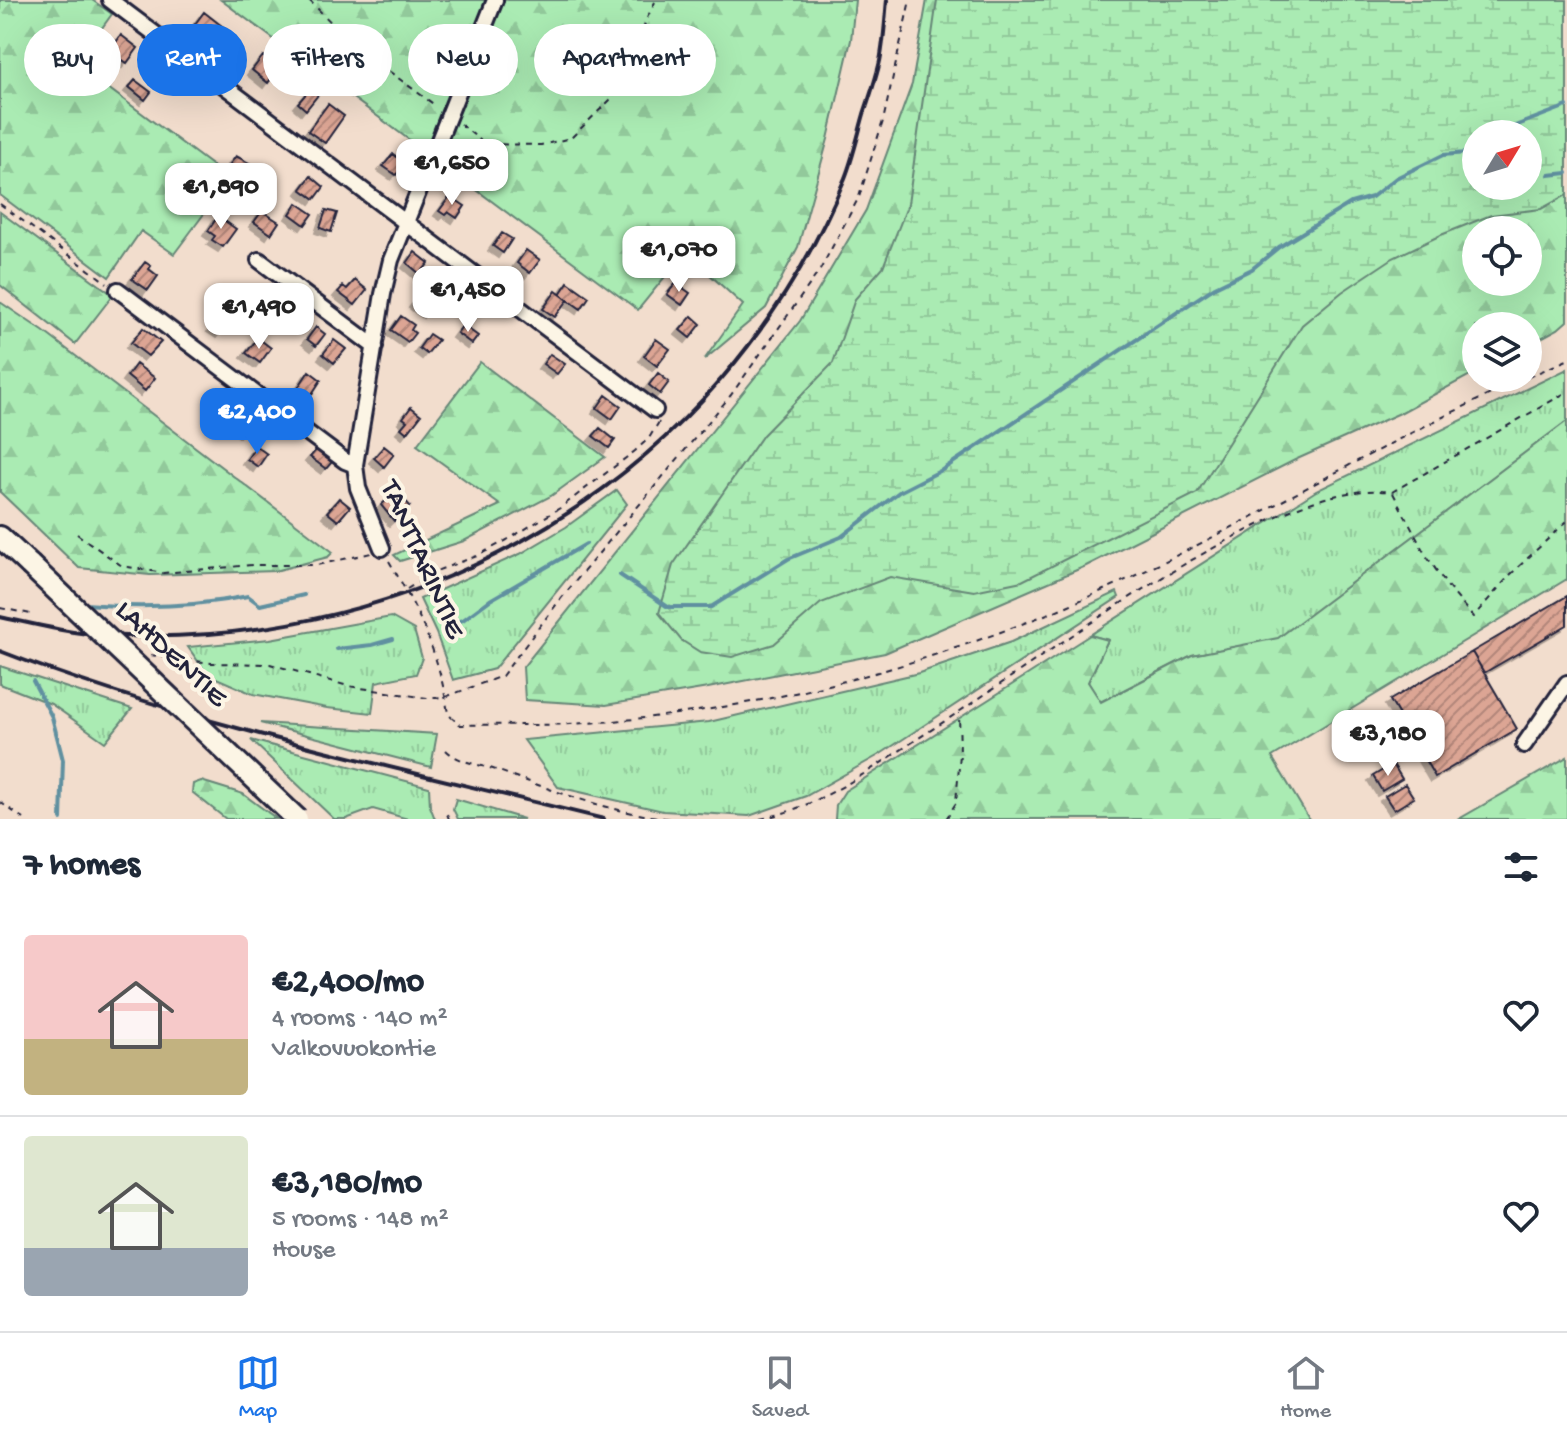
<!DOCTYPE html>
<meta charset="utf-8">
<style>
:root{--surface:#fff;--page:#f6f6f7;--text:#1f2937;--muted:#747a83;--line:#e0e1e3;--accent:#1a73e8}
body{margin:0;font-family:"Gochi Hand",sans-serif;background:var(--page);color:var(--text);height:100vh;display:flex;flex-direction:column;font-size:30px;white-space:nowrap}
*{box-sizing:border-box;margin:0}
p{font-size:26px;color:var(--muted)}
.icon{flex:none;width:44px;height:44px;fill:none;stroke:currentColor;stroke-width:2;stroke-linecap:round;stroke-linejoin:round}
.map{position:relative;height:819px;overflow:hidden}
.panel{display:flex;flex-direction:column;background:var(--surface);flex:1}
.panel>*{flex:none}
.top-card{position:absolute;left:24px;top:24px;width:800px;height:72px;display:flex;gap:16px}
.needle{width:52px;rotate:52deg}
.fabs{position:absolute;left:1462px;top:120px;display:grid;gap:16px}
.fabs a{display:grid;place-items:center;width:80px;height:80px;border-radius:50%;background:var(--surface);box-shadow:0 8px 32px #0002;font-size:40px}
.price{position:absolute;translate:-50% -68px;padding:0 18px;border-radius:16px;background:#fff;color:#222;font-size:26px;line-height:52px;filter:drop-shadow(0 2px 4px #0008)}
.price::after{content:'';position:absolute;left:50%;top:48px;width:24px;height:18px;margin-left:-12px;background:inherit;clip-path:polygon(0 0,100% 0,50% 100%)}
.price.on{background:var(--accent);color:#fff}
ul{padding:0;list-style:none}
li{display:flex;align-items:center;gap:24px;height:200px;padding:0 24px}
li+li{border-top:2px solid var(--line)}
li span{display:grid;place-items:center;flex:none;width:224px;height:160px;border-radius:8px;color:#555}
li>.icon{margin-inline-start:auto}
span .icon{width:96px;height:96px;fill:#fffc;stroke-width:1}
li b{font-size:34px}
h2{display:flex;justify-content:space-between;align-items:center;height:96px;padding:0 24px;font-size:34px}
.tag{padding:0 28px;border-radius:36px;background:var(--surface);box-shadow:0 8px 32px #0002;font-size:28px;line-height:72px}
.tag.on{background:var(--accent);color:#fff}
.tabs{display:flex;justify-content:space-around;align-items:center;height:112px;border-top:2px solid var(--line);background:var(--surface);font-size:22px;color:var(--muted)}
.tabs a{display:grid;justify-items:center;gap:4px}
.tabs .on{color:var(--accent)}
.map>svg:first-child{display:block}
.grass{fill:url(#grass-tufts);stroke:#668677;stroke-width:2}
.forest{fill:url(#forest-firs);stroke:#668677;stroke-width:2;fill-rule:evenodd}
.wetland{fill:url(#wetland-marsh);stroke:#668677;stroke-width:2;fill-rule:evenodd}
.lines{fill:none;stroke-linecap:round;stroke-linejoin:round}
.stream{stroke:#6090a0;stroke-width:4}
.building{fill:url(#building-hatch);stroke:#22223b;stroke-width:2;filter:url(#shadow)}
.minor-casing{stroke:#22223b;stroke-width:20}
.highway-casing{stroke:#22223b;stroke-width:26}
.path{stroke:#22223b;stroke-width:2;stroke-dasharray:6 6;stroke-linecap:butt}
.minor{stroke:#fcf5e5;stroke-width:14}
.highway{stroke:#fcf5e5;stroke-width:20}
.rail{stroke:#22223b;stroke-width:4}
.highway-bridge-casing{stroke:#22223b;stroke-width:26;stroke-linecap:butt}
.highway-bridge{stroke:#fcf5e5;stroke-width:20}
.labels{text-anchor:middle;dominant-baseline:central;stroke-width:8;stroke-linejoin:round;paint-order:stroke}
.street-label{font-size:30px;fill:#22223b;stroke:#fcf5e5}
</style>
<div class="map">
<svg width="1567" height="819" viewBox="0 0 1567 819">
<defs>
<pattern id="grass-tufts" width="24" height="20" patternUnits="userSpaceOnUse" patternTransform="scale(2)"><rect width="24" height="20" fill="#aaebb3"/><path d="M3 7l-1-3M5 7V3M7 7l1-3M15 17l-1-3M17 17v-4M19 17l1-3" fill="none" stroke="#92c99b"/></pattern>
<pattern id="forest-firs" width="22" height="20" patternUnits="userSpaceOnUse" patternTransform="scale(2)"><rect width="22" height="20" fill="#aaebb3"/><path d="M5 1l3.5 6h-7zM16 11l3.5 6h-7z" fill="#92c99b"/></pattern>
<pattern id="wetland-marsh" width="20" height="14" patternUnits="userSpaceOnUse" patternTransform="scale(2)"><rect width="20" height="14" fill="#aaebb3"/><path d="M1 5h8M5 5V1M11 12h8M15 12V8" fill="none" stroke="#92c99b"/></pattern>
<pattern id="building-hatch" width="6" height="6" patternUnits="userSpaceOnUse" patternTransform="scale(2)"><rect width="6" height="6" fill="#dca594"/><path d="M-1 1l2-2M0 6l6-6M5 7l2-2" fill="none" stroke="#b2867a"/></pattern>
<filter id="shadow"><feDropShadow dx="-5" dy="5" stdDeviation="0" flood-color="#0004"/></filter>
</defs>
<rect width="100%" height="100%" fill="#f2ddcd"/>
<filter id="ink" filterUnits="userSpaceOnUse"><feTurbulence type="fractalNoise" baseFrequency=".0125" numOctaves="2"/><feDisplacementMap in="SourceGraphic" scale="16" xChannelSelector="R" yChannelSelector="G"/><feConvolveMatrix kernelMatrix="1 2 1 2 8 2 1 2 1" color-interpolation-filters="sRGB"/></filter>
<g filter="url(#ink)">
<path class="grass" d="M 1567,369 L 1567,421 L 1278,639 L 1192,655 L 1100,702 L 1088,682 L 1108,640 L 1090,635 L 1316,491 Z
M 617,490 L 627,504 L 494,669 L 453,680 L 436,633 L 420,599 L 520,554 L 566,527 Z
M 1117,592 L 1119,597 L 879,755 L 806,796 L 749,816 L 663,811 L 558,787 L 524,740 L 709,722 L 919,673 L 1011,642 Z
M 391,617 L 414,630 L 422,658 L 416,674 L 376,682 L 372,713 L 327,708 L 253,694 L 207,674 L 188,647 L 270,639 Z
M 0,666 L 132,709 L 105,742 L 51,704 L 0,684 Z
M 260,723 L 437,734 L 431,767 Z
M 251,740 L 429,787 L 430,806 L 435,819 L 408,819 L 373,809 L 346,819 L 334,819 Z
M 456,799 L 524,819 L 458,819 L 453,809 Z"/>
<path class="forest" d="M 0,0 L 92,0 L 112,14 L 76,64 L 230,179 L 174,254 L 141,231 L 109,277 L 0,195 Z
M 221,0 L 855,0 L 851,40 L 828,139 L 798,247 L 766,308 L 704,360 L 743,305 L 685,252 L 638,310 Z
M 927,0 L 1567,0 L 1567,321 L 1558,329 L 1528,345 L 1528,326 L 1476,326 L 1476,372 L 1400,413 L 1295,460 L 1086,566 L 885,653 L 708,688 L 606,705 L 525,700 L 523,667 L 800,321 L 866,210 L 912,84 ZM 1476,134 L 1528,134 L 1528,186 L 1476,186 ZM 1476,230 L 1528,230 L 1528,282 L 1476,282 Z
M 0,212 L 113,295 L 75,344 L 0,285 Z
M 0,302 L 43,331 L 333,552 L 328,557 L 275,571 L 150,575 L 79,568 L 0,492 Z
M 480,362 L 605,457 L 551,496 L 464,541 L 400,561 L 394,555 L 500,505 L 417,445 Z
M 1567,421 L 1567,579 L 1272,757 L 1309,819 L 835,819 L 836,805 L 845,791 L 1090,635 L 1108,640 L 1088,682 L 1101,702 L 1192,655 L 1278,638 Z
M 1567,757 L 1567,819 L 1459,819 Z
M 201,781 L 243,794 L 277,819 L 226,819 L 192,792 L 193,784 Z"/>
<path class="wetland" d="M 937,0 L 1567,0 L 1567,195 L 1541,209 L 1491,215 L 1441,235 L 1393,258 L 1342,292 L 1302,325 L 1197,493 L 1022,581 L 974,591 L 890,577 L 821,603 L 774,644 L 732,657 L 700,652 L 681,640 L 659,613 L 673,565 L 763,435 L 833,363 L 855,299 L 883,267 L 908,204 ZM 1476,134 L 1528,134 L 1528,186 L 1476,186 Z"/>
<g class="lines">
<path class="stream" d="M 1494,134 L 1567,106
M 1549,175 L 1567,173
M 620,575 L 668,607 L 711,607 L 788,559 L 841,537 L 899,492 L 942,470 L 1215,287 L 1252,269 L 1279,247 L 1351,203 L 1372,197 L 1396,178 L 1443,155 L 1466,153 L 1476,145
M 85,604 C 138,608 195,607 248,596 L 260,605 L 304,595
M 449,624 L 463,620 L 490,600 L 586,544
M 337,649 L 372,645 L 393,639
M 33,681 L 52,717 L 63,760 L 61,819"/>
</g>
<path class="building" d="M 204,12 L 227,30 L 218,40 L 213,36 L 209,41 L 192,28 Z
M 121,35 L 138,48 L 127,63 L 110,51 Z
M 263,56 L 279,68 L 268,83 L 252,70 Z
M 135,80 L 151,92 L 145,100 L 129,87 Z
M 310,89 L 318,95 L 306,110 L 298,103 Z
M 328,104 L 344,116 L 325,143 L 308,131 Z
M 393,154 L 405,163 L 396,175 L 383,166 Z
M 236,156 L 249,163 L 247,165 L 252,168 L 254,166 L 260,170 L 252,181 L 233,171 L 235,168 L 230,164 Z
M 311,176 L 324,187 L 315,199 L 301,189 Z
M 450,196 L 465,206 L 457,218 L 448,212 L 445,215 L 439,211 Z
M 297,203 L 313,214 L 305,225 L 290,214 Z
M 326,210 L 337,213 L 331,232 L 320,228 Z
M 262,211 L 279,222 L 271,234 L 254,222 Z
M 218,216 L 236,229 L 223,247 L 212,240 L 215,236 L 208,231 Z
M 502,233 L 512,239 L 503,253 L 493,246 Z
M 526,250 L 540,260 L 530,273 L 517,263 Z
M 415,252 L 429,263 L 420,274 L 407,263 Z
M 145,262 L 151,266 L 149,269 L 158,276 L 148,290 L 132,279 Z
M 355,280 L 367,290 L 355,305 L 338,292 L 343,286 L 347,289 Z
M 568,282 L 589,297 L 581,309 L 560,294 Z
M 676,283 L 690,293 L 682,305 L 667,294 Z
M 467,290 L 482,300 L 473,312 L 470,309 L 467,314 L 460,309 L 464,305 L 459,301 Z
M 556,291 L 568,300 L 555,317 L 543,309 Z
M 420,295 L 434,305 L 428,313 L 414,303 Z
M 223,312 L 232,318 L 221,333 L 212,327 Z
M 401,316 L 414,325 L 411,330 L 415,333 L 408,342 L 391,330 Z
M 692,316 L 701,324 L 690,338 L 680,330 Z
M 463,325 L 478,336 L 472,344 L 457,333 Z
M 316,327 L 325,334 L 316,346 L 307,339 Z
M 143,328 L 161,342 L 148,356 L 131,343 Z
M 429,334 L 438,340 L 427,354 L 419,348 Z
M 258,338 L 271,348 L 260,363 L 246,353 Z
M 656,339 L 670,349 L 657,366 L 644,356 Z
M 334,340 L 346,349 L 334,363 L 323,354 Z
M 550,354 L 565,364 L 557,374 L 543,364 Z
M 136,364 L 155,378 L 145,391 L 127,376 Z
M 309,371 L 321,380 L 306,403 L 294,394 Z
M 658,373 L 669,382 L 660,394 L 649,385 Z
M 606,395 L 621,406 L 612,419 L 597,408 Z
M 411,407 L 421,415 L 407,433 L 401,428 L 407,421 L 403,418 Z
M 249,409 L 256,415 L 244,432 L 236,427 Z
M 600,428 L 615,440 L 609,448 L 593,436 Z
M 256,446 L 267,454 L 258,467 L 247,459 Z
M 384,446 L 394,454 L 384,467 L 374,458 Z
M 316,450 L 332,462 L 326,469 L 310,457 Z
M 393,494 L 400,502 L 404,499 L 410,506 L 394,521 L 381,505 Z
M 339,498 L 350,507 L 338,521 L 327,512 Z
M 1567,596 L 1567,625 L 1484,673 L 1472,652 Z
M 1472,652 L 1517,729 L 1435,777 L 1390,700 Z
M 1393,764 L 1402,779 L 1382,791 L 1373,776 Z
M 1405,784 L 1414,798 L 1394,810 L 1385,796 Z"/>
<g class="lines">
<defs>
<path id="minor" d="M 110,0 L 655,410
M 259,260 L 375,347
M 118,290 L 345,461 L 355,465
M 382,548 L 358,488 L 355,465 L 383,294 L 391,260 L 495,0
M 1524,745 L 1567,683"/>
<path id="highway" d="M 0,537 L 30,565"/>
</defs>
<use href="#minor" class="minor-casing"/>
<use href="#highway" class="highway-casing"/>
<path class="path" d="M 309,0 L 371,63 L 386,69 L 436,106
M 460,124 L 485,144 L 541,145 L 571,138 L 612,98 L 633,63 L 646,20 L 656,0
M 0,204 L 107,283
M 1528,377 L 1567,360
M 1393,493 L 1425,554 L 1448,587 L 1473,617 L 1511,574 L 1567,521
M 77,534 L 122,566 L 163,573 L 252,565 L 317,565 L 371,553
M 389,561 C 419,612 440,655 448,714 L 460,725 C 496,724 533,726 569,724 C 727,716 885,678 1032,620 C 1203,554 1358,452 1526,378
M 407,589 L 436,571 L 477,556 L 507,540 L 560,508 L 635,451 L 649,438 L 659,422
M 0,608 L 31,614
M 150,655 L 211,663 L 270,664 L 348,686 L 427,698 L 445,697 L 502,676 L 559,601 L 731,395 L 820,270 L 859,197 L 883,121 L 910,0
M 446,750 C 459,763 479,764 496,770 C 555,791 613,814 675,819
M 0,802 L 24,819
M 447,814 L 449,819
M 760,819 C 821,807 874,767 925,734 C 1031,666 1131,589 1242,533 C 1287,510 1341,485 1392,492 L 1567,392
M 946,819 L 956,803 L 960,754 L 959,713"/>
<use href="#minor" class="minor"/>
<use href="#highway" class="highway"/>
<path class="rail" d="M 0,617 C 33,624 68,633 102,635 C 424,654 721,477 845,178 C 853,158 858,135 864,114 C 870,96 876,79 880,61 C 884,41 885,20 887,0
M 0,651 C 192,726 403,769 604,819"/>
<defs>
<path id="highway-bridge" d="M 30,565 L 297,819"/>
</defs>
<use href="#highway-bridge" class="highway-bridge-casing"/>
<use href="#highway-bridge" class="highway-bridge"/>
</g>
</g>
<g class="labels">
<g class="street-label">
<text transform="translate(421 560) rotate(66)">TANTTARINTIE</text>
<text transform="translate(170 655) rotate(43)">LAHDENTIE</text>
</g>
</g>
</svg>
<div class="fabs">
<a><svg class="needle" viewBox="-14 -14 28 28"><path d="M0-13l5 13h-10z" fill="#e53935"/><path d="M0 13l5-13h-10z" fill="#747a83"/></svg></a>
<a><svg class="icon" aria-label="locate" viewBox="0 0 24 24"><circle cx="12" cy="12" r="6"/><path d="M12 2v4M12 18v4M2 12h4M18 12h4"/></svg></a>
<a><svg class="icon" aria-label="layers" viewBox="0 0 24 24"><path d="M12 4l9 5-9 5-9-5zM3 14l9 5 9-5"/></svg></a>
</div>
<b class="price" style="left:452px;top:207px">€1,650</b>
<b class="price" style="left:221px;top:231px">€1,890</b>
<b class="price" style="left:679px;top:294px">€1,070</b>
<b class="price" style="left:468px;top:334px">€1,450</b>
<b class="price" style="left:259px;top:351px">€1,490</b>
<b class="price on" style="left:257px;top:456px">€2,400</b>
<b class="price" style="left:1388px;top:778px">€3,180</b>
<div class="top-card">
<a class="tag">Buy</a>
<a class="tag on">Rent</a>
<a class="tag">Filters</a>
<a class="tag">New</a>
<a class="tag">Apartment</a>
</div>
</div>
<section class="panel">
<h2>7 homes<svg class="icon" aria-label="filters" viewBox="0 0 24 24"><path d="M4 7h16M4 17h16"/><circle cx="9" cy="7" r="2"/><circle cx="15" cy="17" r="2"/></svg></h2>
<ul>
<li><span style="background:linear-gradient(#f6c9c9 65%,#c2b280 0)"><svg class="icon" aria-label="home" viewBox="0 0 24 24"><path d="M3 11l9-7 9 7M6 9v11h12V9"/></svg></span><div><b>€2,400/mo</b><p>4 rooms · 140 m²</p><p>Valkovuokontie</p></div><svg class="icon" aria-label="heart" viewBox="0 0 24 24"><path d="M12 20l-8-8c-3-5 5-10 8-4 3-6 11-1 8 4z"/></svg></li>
<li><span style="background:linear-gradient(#dfe7d0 70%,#9aa5b1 0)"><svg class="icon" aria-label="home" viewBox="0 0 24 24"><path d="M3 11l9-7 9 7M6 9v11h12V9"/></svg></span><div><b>€3,180/mo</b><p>5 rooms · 148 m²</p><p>House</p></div><svg class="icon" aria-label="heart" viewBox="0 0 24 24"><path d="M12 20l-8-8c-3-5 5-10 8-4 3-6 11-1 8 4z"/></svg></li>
</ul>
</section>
<nav class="tabs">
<a class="on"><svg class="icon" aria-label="map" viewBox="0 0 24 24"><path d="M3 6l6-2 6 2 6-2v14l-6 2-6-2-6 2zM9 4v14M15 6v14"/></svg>Map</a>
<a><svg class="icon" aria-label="saved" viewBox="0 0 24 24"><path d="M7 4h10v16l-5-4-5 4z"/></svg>Saved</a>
<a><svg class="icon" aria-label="home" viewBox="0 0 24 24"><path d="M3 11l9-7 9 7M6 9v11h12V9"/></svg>Home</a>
</nav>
